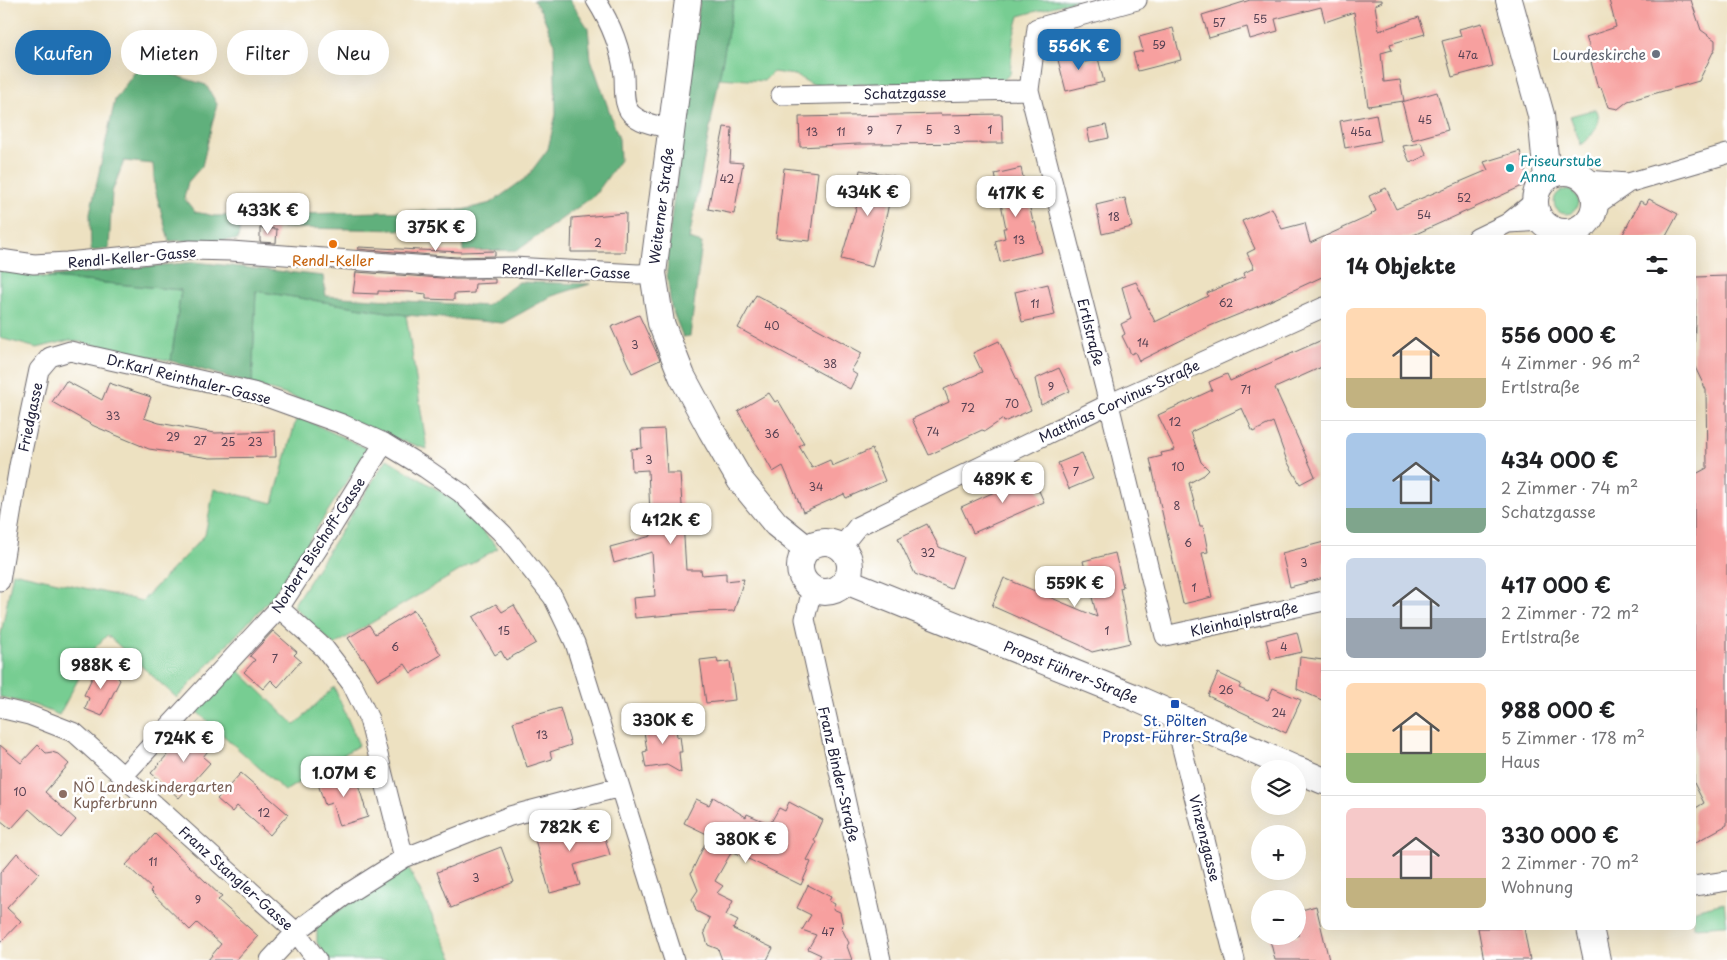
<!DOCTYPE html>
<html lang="de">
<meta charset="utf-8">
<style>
:root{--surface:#fff;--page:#f2f2f2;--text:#202124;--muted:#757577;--line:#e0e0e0;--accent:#1f6fb2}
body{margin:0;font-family:"Playpen Sans",sans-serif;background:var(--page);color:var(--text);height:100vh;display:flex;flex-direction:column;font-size:19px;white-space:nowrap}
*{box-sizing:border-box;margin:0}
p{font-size:16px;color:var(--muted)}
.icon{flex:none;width:28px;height:28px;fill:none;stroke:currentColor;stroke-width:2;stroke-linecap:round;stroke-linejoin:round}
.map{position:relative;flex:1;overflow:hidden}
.details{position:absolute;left:1321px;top:235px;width:375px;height:695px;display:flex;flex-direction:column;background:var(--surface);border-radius:8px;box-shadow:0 5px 20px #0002}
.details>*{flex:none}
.hud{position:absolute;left:15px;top:30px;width:475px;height:45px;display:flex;gap:10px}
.fabs{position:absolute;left:1251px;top:760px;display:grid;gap:10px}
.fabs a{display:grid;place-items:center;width:55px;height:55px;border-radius:50%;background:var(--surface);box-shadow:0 5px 20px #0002;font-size:25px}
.price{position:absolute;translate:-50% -42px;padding:0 11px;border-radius:10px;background:#fff;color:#222;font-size:16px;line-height:32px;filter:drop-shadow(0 1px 2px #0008)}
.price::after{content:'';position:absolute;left:50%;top:30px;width:15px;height:11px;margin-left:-8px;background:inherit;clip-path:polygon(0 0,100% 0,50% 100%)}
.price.on{background:var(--accent);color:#fff}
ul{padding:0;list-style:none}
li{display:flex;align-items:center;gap:15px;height:125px;padding:0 25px}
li+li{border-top:1px solid var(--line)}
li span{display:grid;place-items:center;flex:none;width:140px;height:100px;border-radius:8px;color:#555}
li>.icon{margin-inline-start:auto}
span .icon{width:60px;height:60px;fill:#fffc;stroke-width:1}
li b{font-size:21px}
h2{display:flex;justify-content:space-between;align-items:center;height:60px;padding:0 25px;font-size:21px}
.chip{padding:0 18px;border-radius:22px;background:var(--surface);box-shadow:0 5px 20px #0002;font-size:18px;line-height:45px}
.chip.on{background:var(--accent);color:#fff}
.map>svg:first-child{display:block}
.green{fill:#77cd92;stroke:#4c7866}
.forest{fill:#61b07c;stroke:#42695c}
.building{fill:#f7a09f}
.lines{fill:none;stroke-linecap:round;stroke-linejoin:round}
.street-casing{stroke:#69656a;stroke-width:21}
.secondary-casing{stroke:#69656a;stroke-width:28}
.street{stroke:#fff;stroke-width:19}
.secondary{stroke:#fff;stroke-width:26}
.worship-dot{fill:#6b7280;stroke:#fff;stroke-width:2}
.culture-dot{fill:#0f9aa8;stroke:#fff;stroke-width:2}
.food-dot{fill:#e8710a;stroke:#fff;stroke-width:2}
.transit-dot{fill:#1a4fb4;stroke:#fff;stroke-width:2}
.education-dot{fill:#8d6e63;stroke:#fff;stroke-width:2}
.labels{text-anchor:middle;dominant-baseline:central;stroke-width:5;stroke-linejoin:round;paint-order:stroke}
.number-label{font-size:11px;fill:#574254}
.worship-label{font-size:14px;fill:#5b616d;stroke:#fff;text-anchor:end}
.street-label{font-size:14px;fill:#22223b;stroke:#fff}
.culture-label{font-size:14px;fill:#0d838f;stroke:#fff;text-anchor:start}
.food-label{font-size:14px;fill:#c56008;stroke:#fff}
.transit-label{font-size:14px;fill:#164399;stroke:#fff}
.education-label{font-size:14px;fill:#785e54;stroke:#fff;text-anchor:start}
</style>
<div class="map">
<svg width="1727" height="960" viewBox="0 0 1727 960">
<rect width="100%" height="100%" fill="#fff"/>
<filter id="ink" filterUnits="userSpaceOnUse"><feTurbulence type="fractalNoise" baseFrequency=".02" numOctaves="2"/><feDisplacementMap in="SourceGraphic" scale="10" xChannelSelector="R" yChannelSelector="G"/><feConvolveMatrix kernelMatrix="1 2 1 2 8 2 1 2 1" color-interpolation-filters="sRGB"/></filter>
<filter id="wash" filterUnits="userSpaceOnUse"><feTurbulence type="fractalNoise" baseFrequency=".0096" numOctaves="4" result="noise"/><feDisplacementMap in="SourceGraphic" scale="20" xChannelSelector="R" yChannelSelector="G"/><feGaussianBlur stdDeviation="1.12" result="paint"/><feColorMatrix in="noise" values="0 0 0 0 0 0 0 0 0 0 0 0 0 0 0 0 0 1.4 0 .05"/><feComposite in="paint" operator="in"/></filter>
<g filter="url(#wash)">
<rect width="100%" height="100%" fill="#ede1c1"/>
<path class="green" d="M 734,0 L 1077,0 L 1019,16 L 1013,38 L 1010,74 L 1003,80 L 993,82 L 813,85 L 795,75 L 773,72 L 764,81 L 719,78 Z
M 1596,109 C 1604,121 1591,139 1581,145 L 1570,116 Z
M1554 202a12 12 0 1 1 24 0a12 12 0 1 1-24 0Z
M 0,266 L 42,277 L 181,290 L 171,361 L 70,340 L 37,348 L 0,338 Z
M 256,291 L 406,315 L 427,449 L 388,436 L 303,400 L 252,384 Z
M 297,416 L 368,449 L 273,596 L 177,698 L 107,635 L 95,648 L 59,715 L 34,705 L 0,697 L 0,639 L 13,572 L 142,601 L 205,535 L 214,489 L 273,503 Z
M 387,459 L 453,499 L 498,548 L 334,645 L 293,606 Z
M 234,666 L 295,725 L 334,687 L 359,745 L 285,791 L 195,710 Z
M 407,865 L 454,960 L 329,960 L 317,943 L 317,925 Z
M 1724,903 L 1727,925 L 1694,927 L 1694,910 Z"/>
<path class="forest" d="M 533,0 L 570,0 L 588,28 L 591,59 L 619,139 L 620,160 L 595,195 L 518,250 L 463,251 L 462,231 L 240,227 L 238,240 L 169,241 L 155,189 L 153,164 L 124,161 L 112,192 L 109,249 L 91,251 L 90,213 L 115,100 L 134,73 L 148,67 L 206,85 L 217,104 L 202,166 L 188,182 L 184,198 L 195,212 L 215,216 L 462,210 L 491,203 L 527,177 L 548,149 L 556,114 L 554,42 L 542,13 Z
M 700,0 L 734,0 L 689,239 L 702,243 L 690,336 L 683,337 L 671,307 L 667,273 L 670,227 Z
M 195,262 L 323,276 L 326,296 L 486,306 L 519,282 L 590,284 L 552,296 L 503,323 L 406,315 L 256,291 L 252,384 L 171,361 L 181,290 L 42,277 Z"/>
<g id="blocks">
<path class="building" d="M 1250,0 L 1382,0 L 1382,2 L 1375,5 L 1379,31 L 1419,17 L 1425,34 L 1390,44 L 1392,50 L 1381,53 L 1384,82 L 1400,80 L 1404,101 L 1368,106 L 1354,12 L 1325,22 L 1321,7 L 1275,19 L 1278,31 L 1250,39 L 1247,27 L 1209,38 L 1202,15 Z
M 1609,0 L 1691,0 L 1701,30 L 1715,40 L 1715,48 L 1699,81 L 1628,101 L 1618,109 L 1608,107 L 1601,87 L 1598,88 L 1591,62 L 1594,61 L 1586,37 L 1616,27 Z
M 1482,23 L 1493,66 L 1452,77 L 1442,41 L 1461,36 L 1459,29 Z
M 1173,28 L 1181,60 L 1138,71 L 1133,53 L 1143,51 L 1139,37 Z
M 1082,49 L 1085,62 L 1098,58 L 1104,82 L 1066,91 L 1057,56 Z
M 1437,92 L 1448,130 L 1412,140 L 1402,102 Z
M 941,114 L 941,115 L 1002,114 L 1003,143 L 858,144 L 800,147 L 799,117 Z
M 1376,114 L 1381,141 L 1345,148 L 1340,121 Z
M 1106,125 L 1109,138 L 1090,142 L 1087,129 Z
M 724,127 L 732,128 L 730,162 L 743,163 L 734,214 L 708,209 Z
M 1421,143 L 1427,155 L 1410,163 L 1403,146 Z
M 1520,151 L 1529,183 L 1407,238 L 1324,238 L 1324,276 L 1259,306 L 1210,326 L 1139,361 L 1135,352 L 1131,354 L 1122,336 L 1125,334 L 1121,324 L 1131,319 L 1122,287 L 1136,282 L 1155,322 L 1208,296 L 1207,293 L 1245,277 L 1244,273 L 1254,268 L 1247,253 L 1255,249 L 1242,221 L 1272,208 L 1282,229 L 1305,223 L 1310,243 L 1372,215 L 1371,214 L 1376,211 L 1369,196 L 1386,188 L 1396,209 L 1488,170 L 1484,162 Z
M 784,168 L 818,172 L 810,241 L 776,238 Z
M 1021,168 L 1033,222 L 1035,222 L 1042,252 L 1000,262 L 995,241 L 1005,238 L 1003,228 L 1006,228 L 995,174 Z
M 860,170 L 894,176 L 887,213 L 872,267 L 841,259 L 857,205 L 854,204 Z
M 1125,198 L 1132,227 L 1102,234 L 1096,205 Z
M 1649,199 L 1678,214 L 1665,238 L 1621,238 L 1640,201 L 1646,204 Z
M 626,213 L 625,252 L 571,252 L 572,218 Z
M 260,228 L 277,229 L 276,243 L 260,242 Z
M 359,247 L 461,252 L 495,251 L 495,256 L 456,257 L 358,249 Z
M 356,272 L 455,279 L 495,279 L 495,283 L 475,284 L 474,293 L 454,294 L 454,300 L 426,299 L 426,294 L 410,292 L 378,291 L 378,294 L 353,293 Z
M 1727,276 L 1727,825 L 1694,843 L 1694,809 L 1704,803 L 1694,783 L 1694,475 L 1707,468 L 1706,390 L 1694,365 L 1696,277 Z
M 1048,284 L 1055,315 L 1022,322 L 1015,292 Z
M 756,295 L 862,353 L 851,371 L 857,375 L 850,389 L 738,328 Z
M 639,315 L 660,360 L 632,373 L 611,327 Z
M 1324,339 L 1324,366 L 1275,388 L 1315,476 L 1300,484 L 1287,461 L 1273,422 L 1253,432 L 1242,408 L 1191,432 L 1201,462 L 1209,470 L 1204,475 L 1189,483 L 1200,526 L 1203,526 L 1208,552 L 1202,553 L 1212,597 L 1183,604 L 1150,459 L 1162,456 L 1161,453 L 1175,450 L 1158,415 L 1212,390 L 1209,382 L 1227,374 L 1230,381 Z
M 999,341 L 1031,410 L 1004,422 L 1003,419 L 985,431 L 982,430 L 929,455 L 912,419 L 949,402 L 944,389 L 982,372 L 973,353 Z
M 1059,368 L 1070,391 L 1041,405 L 1035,379 Z
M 66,381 L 102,400 L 109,383 L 151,397 L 144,418 L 159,423 L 215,433 L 275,431 L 276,457 L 210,458 L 149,449 L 94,426 L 52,402 Z
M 769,393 L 775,402 L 778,400 L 797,432 L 804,443 L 799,446 L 812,468 L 830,460 L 832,466 L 872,449 L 885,481 L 846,498 L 844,494 L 803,512 L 783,466 L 773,472 L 738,411 Z
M 664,429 L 667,473 L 680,473 L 686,570 L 701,570 L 702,575 L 726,573 L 726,581 L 744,579 L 734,611 L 704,612 L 635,618 L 633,598 L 655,596 L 652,552 L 614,563 L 610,547 L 651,536 L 648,470 L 632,471 L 631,449 L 642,448 L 641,430 Z
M 1082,453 L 1093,479 L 1069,489 L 1058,463 Z
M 1032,475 L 1044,502 L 973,533 L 961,507 Z
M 927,524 L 939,547 L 963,557 L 951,589 L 915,574 L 898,538 Z
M 1324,542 L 1324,578 L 1290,587 L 1282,553 Z
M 1115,553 L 1123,587 L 1120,588 L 1130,643 L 1092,652 L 1080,645 L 992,606 L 1004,578 L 1097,617 L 1083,561 Z
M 496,604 L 502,612 L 514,605 L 536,643 L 506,660 L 501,651 L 495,655 L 473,617 Z
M 414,610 L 441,655 L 411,673 L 405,664 L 378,680 L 364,658 L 362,659 L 348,638 L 369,625 L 375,634 Z
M 273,631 L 297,652 L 294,655 L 301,661 L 278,687 L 271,680 L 263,689 L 244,672 L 255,660 L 250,656 Z
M 1297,632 L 1302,652 L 1271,659 L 1266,640 Z
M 1300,657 L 1323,660 L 1321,681 L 1324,682 L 1324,701 L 1297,689 Z
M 717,658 L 718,663 L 730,661 L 735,700 L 706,703 L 700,660 Z
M 99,663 L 108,667 L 120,680 L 102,716 L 85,709 L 89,698 L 84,695 Z
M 1218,673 L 1241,684 L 1239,688 L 1268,700 L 1273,688 L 1301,700 L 1286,733 L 1208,696 Z
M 560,708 L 571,745 L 550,752 L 552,759 L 527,767 L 513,722 Z
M 675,718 L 677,737 L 680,736 L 682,752 L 679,752 L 681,773 L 667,765 L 646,768 L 643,752 L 647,751 L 643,725 L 660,723 L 660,719 Z
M 199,727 L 215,742 L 203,757 L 210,763 L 179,798 L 151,773 L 183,737 L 187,741 Z
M 0,745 L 21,763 L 38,745 L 46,753 L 52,752 L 58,754 L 69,764 L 45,792 L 76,820 L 61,838 L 29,809 L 11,829 L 0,820 Z
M 354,771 L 368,817 L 339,826 L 332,803 L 325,805 L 318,784 Z
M 241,773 L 288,814 L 270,835 L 237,806 L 232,812 L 217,799 Z
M 713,797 L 746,817 L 747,814 L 770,824 L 779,808 L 785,811 L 789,802 L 823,820 L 814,840 L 816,843 L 807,860 L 811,862 L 801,885 L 732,851 L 715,881 L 723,886 L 717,893 L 733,901 L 726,915 L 738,921 L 733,929 L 773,948 L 767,960 L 722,960 L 718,949 L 708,945 L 704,932 L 710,918 L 696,911 L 692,899 L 698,890 L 691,873 L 709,835 L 684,823 L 696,799 L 709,805 Z
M 599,818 L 610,855 L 574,865 L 580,885 L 550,893 L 534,836 Z
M 155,834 L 222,897 L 218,900 L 258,936 L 236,960 L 208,960 L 221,944 L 197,923 L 190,930 L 150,891 L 152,889 L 126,865 Z
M 501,847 L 514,882 L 451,908 L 437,872 Z
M 17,853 L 39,873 L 7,908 L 21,921 L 0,943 L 0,873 Z
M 808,885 L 831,897 L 829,901 L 835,904 L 833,909 L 840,912 L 843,925 L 841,927 L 849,943 L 847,946 L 852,960 L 818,960 L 821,955 L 808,949 L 816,935 L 802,930 L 811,915 L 797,908 Z
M 1316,906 L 1329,960 L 1275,960 L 1269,936 L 1298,936 L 1298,911 Z
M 1478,928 L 1524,928 L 1530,960 L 1484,960 Z"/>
</g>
</g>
<g filter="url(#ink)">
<use href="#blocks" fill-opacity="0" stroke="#69656a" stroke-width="1"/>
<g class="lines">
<defs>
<path id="street" d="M 596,0 C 610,22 621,49 624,76 C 625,88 622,108 634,116 C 644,124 659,126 671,128
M 1137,0 L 1037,28 L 1029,90 L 1109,404 L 1165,636 L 1324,601
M 781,95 L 1029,90
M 1586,180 L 1628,183
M 1595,206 L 1628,183 L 1727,154
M 1508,223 L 1543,221
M 1477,238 L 1508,223 L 1535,201
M 0,259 L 34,264 L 67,262 L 191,250 L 231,251 L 456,268 L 513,267 L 638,274 L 653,273
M 841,547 L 858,526 L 1109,404 L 1324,307
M 0,581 L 19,466 L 39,370 L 50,357 L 70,351 L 253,392 L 342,424 L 384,443 L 425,468 L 461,493 L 503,534 L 553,597 L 575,643 L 674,960
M 812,589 L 805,619 L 881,960
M 279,608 L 325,649 L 352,684 L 369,719 L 404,858
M 0,708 L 29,715 L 75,733 L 296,932 L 317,960
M 1174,716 L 1235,960
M 124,775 L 279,608 L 330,530 L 384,443
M 1694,886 L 1727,881
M 270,960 L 296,932 L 347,894 L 404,858 L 510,816 L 620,787"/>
<path id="secondary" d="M 688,0 L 653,273 L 661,323 L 682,376 L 711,430 L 740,480 L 776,524 L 807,549
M 1509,0 L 1541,115 L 1547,178
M1535 202a30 30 0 1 1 60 0a30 30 0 1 1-60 0Z
M800 567a25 25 0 1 1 50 0a25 25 0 1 1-50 0Z
M 846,581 L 1131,696 L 1295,769
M 1298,770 L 1324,781
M 1590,928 L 1597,960"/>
</defs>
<use href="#street" class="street-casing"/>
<use href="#secondary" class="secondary-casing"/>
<use href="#street" class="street"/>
<use href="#secondary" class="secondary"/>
</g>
</g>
<circle class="worship-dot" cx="1656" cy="54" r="5"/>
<circle class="culture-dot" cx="1510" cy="168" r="5"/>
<circle class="food-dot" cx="333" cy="244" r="5"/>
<rect class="transit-dot" x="1170" y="699" width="10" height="10" rx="2.5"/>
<circle class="education-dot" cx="63" cy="794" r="5"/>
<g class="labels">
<g class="number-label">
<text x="1260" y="18">55</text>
<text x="1219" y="22">57</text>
<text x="1159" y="44">59</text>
<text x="1468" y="54">47a</text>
<text x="1425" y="119">45</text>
<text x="899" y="129">7</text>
<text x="929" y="129">5</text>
<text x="957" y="129">3</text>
<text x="990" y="129">1</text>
<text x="870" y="130">9</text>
<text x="812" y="131">13</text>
<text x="841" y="131">11</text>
<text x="1361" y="131">45a</text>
<text x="727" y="178">42</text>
<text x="1464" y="197">52</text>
<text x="1424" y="214">54</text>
<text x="1114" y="216">18</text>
<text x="1019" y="239">13</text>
<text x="598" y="242">2</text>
<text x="1226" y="302">62</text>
<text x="1035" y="303">11</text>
<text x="772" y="325">40</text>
<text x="1143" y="342">14</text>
<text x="635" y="344">3</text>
<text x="830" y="363">38</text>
<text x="1051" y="386">9</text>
<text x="1246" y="389">71</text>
<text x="1012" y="403">70</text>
<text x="968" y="407">72</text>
<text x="113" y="415">33</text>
<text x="1175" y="421">12</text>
<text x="933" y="431">74</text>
<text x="772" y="433">36</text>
<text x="173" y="436">29</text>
<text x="200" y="440">27</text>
<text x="228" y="441">25</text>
<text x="255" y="441">23</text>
<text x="649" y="459">3</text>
<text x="1178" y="466">10</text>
<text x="1076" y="471">7</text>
<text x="816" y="486">34</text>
<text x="1177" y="505">8</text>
<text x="1188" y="542">6</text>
<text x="928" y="552">32</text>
<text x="1304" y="562">3</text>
<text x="1194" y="587">1</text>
<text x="504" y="630">15</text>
<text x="1107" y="630">1</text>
<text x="395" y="646">6</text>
<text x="1284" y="646">4</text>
<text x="275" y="658">7</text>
<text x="1226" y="689">26</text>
<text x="1279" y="712">24</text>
<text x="542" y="734">13</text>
<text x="20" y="791">10</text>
<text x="264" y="812">12</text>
<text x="153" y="861">11</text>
<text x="476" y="877">3</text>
<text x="198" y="899">9</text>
<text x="828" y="931">47</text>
</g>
<g class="worship-label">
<text x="1646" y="54">Lourdeskirche</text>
</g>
<g class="street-label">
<text transform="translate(905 93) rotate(-1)">Schatzgasse</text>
<text transform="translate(661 206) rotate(-83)">Weiterner Straße</text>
<text transform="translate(132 257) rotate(-5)">Rendl-Keller-Gasse</text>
<text transform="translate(566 271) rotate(2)">Rendl-Keller-Gasse</text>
<text transform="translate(1091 332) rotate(76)">Ertlstraße</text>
<text transform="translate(189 379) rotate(14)">Dr.Karl Reinthaler-Gasse</text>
<text transform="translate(1119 401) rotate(-25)">Matthias Corvinus-Straße</text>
<text transform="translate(30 417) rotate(-78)">Friedgasse</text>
<text transform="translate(318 545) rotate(-57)">Norbert Bischoff-Gasse</text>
<text transform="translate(1244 619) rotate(-13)">Kleinhaiplstraße</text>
<text transform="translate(1071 672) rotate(22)">Propst Führer-Straße</text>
<text transform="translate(839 774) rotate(77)">Franz Binder-Straße</text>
<text transform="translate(1205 838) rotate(76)">Vinzenzgasse</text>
<text transform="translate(236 878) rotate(42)">Franz Stangler-Gasse</text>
</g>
<g class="culture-label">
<text x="1520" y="160">Friseurstube<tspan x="1520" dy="16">Anna</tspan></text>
</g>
<g class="food-label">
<text x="333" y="260">Rendl-Keller</text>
</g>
<g class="transit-label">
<text x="1175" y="720">St. Pölten<tspan x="1175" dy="16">Propst-Führer-Straße</tspan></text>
</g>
<g class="education-label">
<text x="73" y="786">NÖ Landeskindergarten<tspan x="73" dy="16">Kupferbrunn</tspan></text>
</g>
</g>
</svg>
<div class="fabs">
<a><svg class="icon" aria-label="layers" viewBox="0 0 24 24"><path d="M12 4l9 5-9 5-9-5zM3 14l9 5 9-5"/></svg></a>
<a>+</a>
<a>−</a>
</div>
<b class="price on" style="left:1079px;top:71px">556K €</b>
<b class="price" style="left:868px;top:217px">434K €</b>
<b class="price" style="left:1016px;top:218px">417K €</b>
<b class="price" style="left:268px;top:235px">433K €</b>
<b class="price" style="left:436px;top:252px">375K €</b>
<b class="price" style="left:1003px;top:504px">489K €</b>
<b class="price" style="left:671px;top:545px">412K €</b>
<b class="price" style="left:1075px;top:608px">559K €</b>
<b class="price" style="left:101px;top:690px">988K €</b>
<b class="price" style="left:663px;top:745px">330K €</b>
<b class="price" style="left:184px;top:763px">724K €</b>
<b class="price" style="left:344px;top:798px">1.07M €</b>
<b class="price" style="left:570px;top:852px">782K €</b>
<b class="price" style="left:746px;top:864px">380K €</b>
<div class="hud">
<a class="chip on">Kaufen</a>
<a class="chip">Mieten</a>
<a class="chip">Filter</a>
<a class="chip">Neu</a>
</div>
<section class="details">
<h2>14 Objekte<svg class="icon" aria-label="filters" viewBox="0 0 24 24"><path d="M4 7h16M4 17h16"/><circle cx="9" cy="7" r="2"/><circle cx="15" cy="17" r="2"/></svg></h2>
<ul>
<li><span style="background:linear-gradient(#ffd9b3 70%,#c2b280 0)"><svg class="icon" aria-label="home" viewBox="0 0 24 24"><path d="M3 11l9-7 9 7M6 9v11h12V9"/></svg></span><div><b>556 000 €</b><p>4 Zimmer · 96 m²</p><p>Ertlstraße</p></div></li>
<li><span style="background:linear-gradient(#a9c7e8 75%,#7fa58c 0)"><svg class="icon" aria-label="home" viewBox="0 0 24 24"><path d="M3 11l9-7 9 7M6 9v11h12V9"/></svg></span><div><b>434 000 €</b><p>2 Zimmer · 74 m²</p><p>Schatzgasse</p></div></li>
<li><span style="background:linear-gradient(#c9d6e8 60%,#9aa5b1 0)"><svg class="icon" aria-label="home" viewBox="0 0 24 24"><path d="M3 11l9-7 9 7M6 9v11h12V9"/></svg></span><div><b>417 000 €</b><p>2 Zimmer · 72 m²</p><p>Ertlstraße</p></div></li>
<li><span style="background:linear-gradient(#ffd9b3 70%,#8fb573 0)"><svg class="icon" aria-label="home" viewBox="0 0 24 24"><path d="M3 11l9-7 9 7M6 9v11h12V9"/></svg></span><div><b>988 000 €</b><p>5 Zimmer · 178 m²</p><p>Haus</p></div></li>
<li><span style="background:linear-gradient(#f6c9c9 70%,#c2b280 0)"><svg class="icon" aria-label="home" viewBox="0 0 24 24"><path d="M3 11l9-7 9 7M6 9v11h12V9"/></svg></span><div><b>330 000 €</b><p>2 Zimmer · 70 m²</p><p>Wohnung</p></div></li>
</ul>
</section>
</div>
